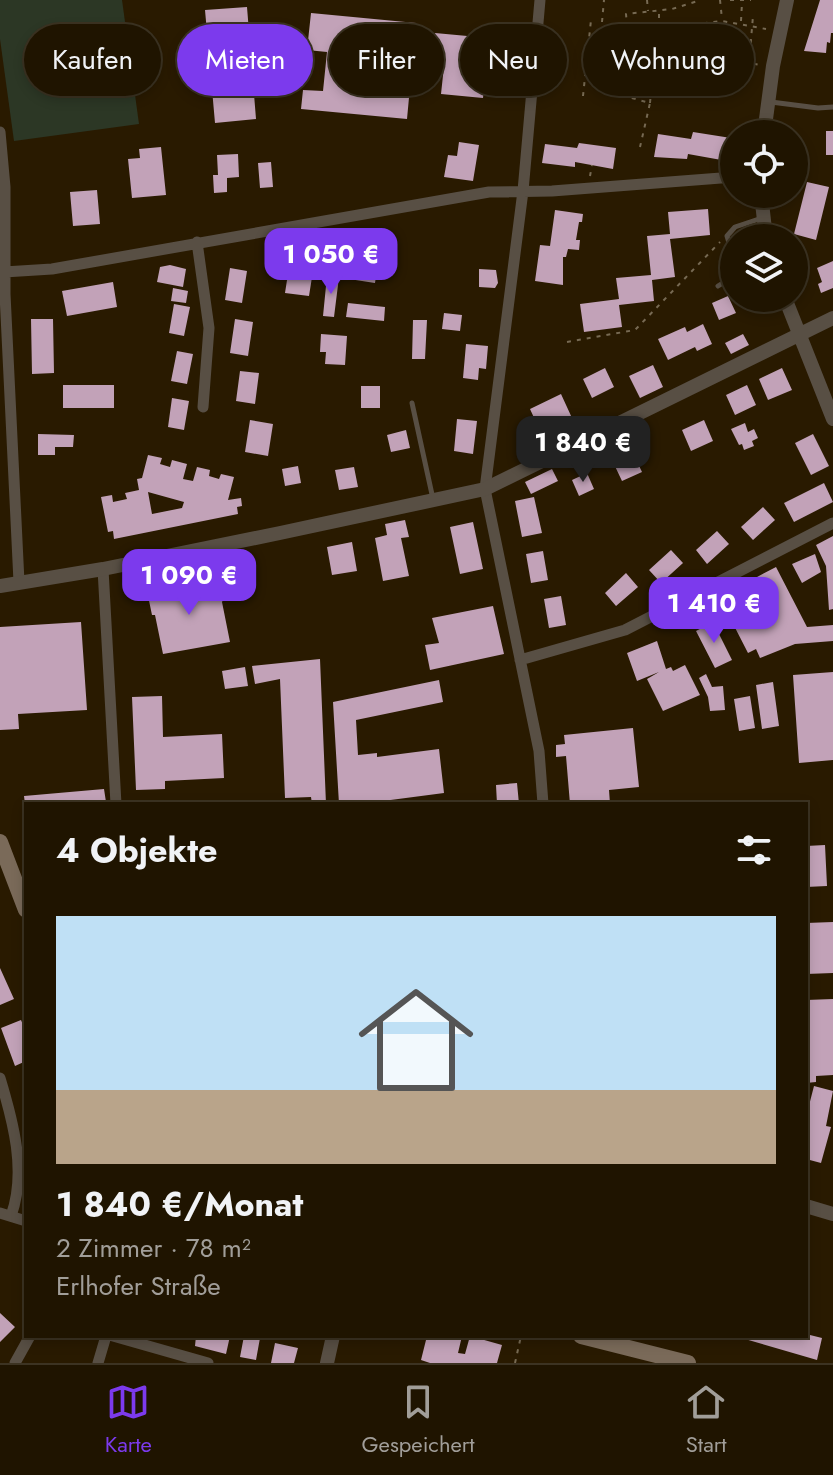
<!DOCTYPE html>
<html lang="de">
<meta charset="utf-8">
<style>
:root{--surface:#1f1400;--page:#2c210f;--text:#f1f3f6;--muted:#a19e99;--line:#3c3322;--accent:#7c3aed}
body{margin:0;font-family:Jost,sans-serif;background:var(--page);color:var(--text);height:100vh;display:flex;flex-direction:column;font-size:30px;white-space:nowrap}
*{box-sizing:border-box;margin:0}
p{font-size:26px;color:var(--muted)}
.icon{flex:none;width:44px;height:44px;fill:none;stroke:currentColor;stroke-width:2;stroke-linecap:round;stroke-linejoin:round}
.map{position:relative;flex:1;overflow:hidden}
.drawer{position:absolute;left:24px;top:802px;width:784px;height:536px;display:flex;flex-direction:column;background:var(--surface);border-radius:0px;box-shadow:0 4px 12px #0003,0 0 0 2px var(--line)}
.drawer>*{flex:none}
.hud{position:absolute;left:24px;top:24px;width:786px;height:72px;display:flex;gap:16px}
.buttons{position:absolute;left:720px;top:120px;display:grid;gap:16px}
.buttons a{display:grid;place-items:center;width:88px;height:88px;border-radius:50%;background:var(--surface);box-shadow:0 4px 12px #0003,0 0 0 2px var(--line);font-size:40px}
.price{position:absolute;translate:-50% -68px;padding:0 18px;border-radius:16px;background:var(--accent);color:#fff;font-size:26px;line-height:52px;filter:drop-shadow(0 2px 4px #0008)}
.price::after{content:'';position:absolute;left:50%;top:48px;width:24px;height:18px;margin-left:-12px;background:inherit;clip-path:polygon(0 0,100% 0,50% 100%)}
.price.selected{background:#222;color:#fff}
ul{padding:0;list-style:none}
li{display:grid;align-content:center;gap:16px;height:424px;padding:0 32px}
li+li{border-top:2px solid var(--line)}
li span{display:grid;place-items:center;height:248px;border-radius:0px;color:#555}
li>.icon{margin-inline-start:auto}
span .icon{width:144px;height:144px;fill:#fffc;stroke-width:1}
li b{font-size:34px}
h2{display:flex;justify-content:space-between;align-items:center;height:96px;padding:0 32px;font-size:34px}
.pill{padding:0 28px;border-radius:36px;background:var(--surface);box-shadow:0 4px 12px #0003,0 0 0 2px var(--line);font-size:28px;line-height:72px}
.pill.selected{background:var(--accent);color:#fff}
.tabs{display:flex;justify-content:space-around;align-items:center;height:112px;border-top:2px solid var(--line);background:var(--surface);font-size:22px;color:var(--muted)}
.tabs a{display:grid;justify-items:center;gap:4px}
.tabs .selected{color:var(--accent)}
.map>svg:first-child{display:block}
.green{fill:#2c3725}
.building{fill:#c2a2b8;fill-rule:evenodd}
.lines{fill:none;stroke-linecap:round;stroke-linejoin:round}
.path{stroke:#776a53;stroke-width:2;stroke-dasharray:4 6;stroke-linecap:butt}
.service{stroke:#584f44;stroke-width:5}
.minor{stroke:#584f44;stroke-width:11}
.tertiary{stroke:#584f44;stroke-width:14}
.secondary{stroke:#7a6a59;stroke-width:16}
</style>
<div class="map">
<svg width="833" height="1363" viewBox="0 0 833 1363">
<rect width="100%" height="100%" fill="#291a00"/>
<path class="green" d="M 0,0 L 122,0 L 139,124 L 14,141 L 0,39 Z"/>
<path class="building" d="M 820,0 L 833,0 L 833,33 L 831,33 L 830,43 L 827,42 L 826,53 L 804,51 Z
M 247,7 L 256,119 L 215,123 L 205,10 Z
M 311,13 L 416,23 L 407,119 L 301,109 L 303,90 L 323,91 L 327,52 L 307,50 Z
M 715,26 L 739,30 L 732,72 L 708,67 Z
M 435,33 L 489,38 L 483,98 L 441,94 L 444,66 L 432,64 Z
M 671,62 L 708,67 L 704,92 L 667,86 L 665,95 L 637,90 L 641,63 L 670,68 Z
M 826,131 L 833,131 L 833,155 L 826,155 Z
M 693,132 L 731,138 L 727,161 L 688,154 L 687,159 L 654,157 L 658,134 L 691,139 Z
M 459,142 L 479,145 L 473,181 L 444,177 L 448,155 L 457,156 Z
M 579,143 L 616,148 L 613,169 L 575,162 L 575,167 L 542,163 L 545,144 L 577,148 Z
M 161,147 L 166,195 L 132,198 L 128,159 L 140,158 L 139,149 Z
M 238,154 L 239,177 L 227,178 L 227,192 L 214,193 L 213,175 L 218,175 L 217,155 Z
M 271,162 L 273,187 L 260,188 L 258,163 Z
M 807,182 L 829,187 L 816,240 L 794,234 Z
M 97,190 L 100,224 L 73,226 L 70,192 Z
M 708,209 L 710,235 L 670,239 L 675,277 L 652,280 L 654,301 L 619,305 L 622,327 L 584,332 L 580,304 L 619,299 L 616,278 L 651,275 L 647,236 L 670,234 L 668,212 Z
M 555,210 L 583,214 L 582,222 L 579,222 L 576,240 L 580,240 L 579,250 L 568,249 L 566,257 L 563,257 L 563,285 L 535,281 L 540,245 L 550,246 Z
M 355,240 L 381,244 L 375,283 L 349,279 Z
M 292,248 L 316,252 L 309,296 L 285,293 Z
M 833,261 L 833,288 L 821,293 L 818,284 L 822,282 L 817,268 Z
M 170,265 L 186,269 L 183,287 L 157,282 L 160,267 Z
M 230,268 L 247,271 L 242,303 L 225,300 Z
M 479,269 L 496,270 L 498,283 L 495,288 L 479,287 Z
M 327,276 L 339,277 L 334,317 L 323,316 Z
M 113,282 L 117,307 L 67,316 L 62,291 Z
M 173,288 L 188,291 L 186,303 L 171,301 Z
M 728,296 L 736,313 L 719,320 L 712,303 Z
M 348,303 L 385,307 L 384,321 L 346,317 Z
M 174,304 L 190,307 L 184,336 L 169,333 Z
M 444,313 L 462,315 L 460,331 L 442,329 Z
M 31,319 L 53,319 L 54,373 L 32,374 Z
M 235,319 L 253,322 L 248,356 L 230,353 Z
M 413,320 L 427,320 L 425,359 L 412,359 Z
M 703,324 L 712,344 L 697,351 L 695,347 L 668,360 L 658,339 L 685,327 L 687,332 Z
M 321,334 L 347,336 L 345,365 L 325,364 L 326,352 L 320,352 Z
M 743,334 L 749,345 L 731,354 L 725,343 Z
M 466,344 L 488,346 L 486,369 L 479,368 L 478,380 L 463,378 Z
M 177,351 L 193,354 L 187,384 L 171,381 Z
M 653,365 L 663,387 L 640,398 L 629,376 Z
M 605,368 L 614,387 L 592,398 L 583,379 Z
M 782,368 L 792,390 L 768,400 L 759,379 Z
M 240,371 L 259,373 L 255,404 L 236,401 Z
M 63,385 L 114,385 L 114,408 L 63,408 Z
M 747,385 L 756,405 L 735,415 L 726,395 Z
M 361,386 L 380,386 L 380,408 L 361,408 Z
M 561,394 L 572,418 L 541,433 L 530,409 Z
M 172,398 L 189,401 L 184,430 L 168,427 Z
M 457,419 L 477,421 L 473,454 L 454,451 Z
M 250,420 L 273,424 L 268,456 L 245,452 Z
M 704,420 L 713,441 L 691,451 L 682,430 Z
M 745,423 L 748,432 L 754,429 L 758,438 L 752,441 L 754,446 L 744,450 L 742,444 L 739,445 L 731,429 Z
M 406,430 L 410,448 L 391,452 L 387,435 Z
M 38,434 L 74,435 L 73,447 L 55,447 L 55,455 L 38,455 Z
M 813,434 L 829,466 L 811,475 L 795,443 Z
M 633,453 L 642,472 L 622,481 L 613,462 Z
M 148,455 L 162,458 L 160,464 L 170,467 L 172,460 L 187,464 L 183,479 L 193,481 L 197,467 L 210,470 L 209,476 L 219,479 L 221,474 L 234,477 L 228,500 L 241,498 L 242,506 L 237,507 L 238,514 L 114,539 L 113,531 L 108,532 L 101,497 L 112,495 L 113,502 L 127,499 L 125,493 L 139,490 L 137,479 L 142,478 ZM 148,492 L 184,502 L 182,508 L 152,514 Z
M 298,466 L 301,483 L 285,486 L 282,469 Z
M 354,467 L 358,487 L 339,490 L 335,470 Z
M 552,469 L 558,481 L 531,494 L 525,482 Z
M 587,473 L 594,489 L 579,496 L 572,480 Z
M 824,483 L 833,502 L 794,522 L 784,503 Z
M 534,497 L 542,533 L 522,537 L 515,501 Z
M 763,507 L 775,520 L 753,540 L 741,527 Z
M 405,520 L 409,537 L 401,538 L 409,576 L 383,581 L 375,538 L 387,535 L 385,524 Z
M 473,522 L 483,569 L 460,574 L 450,527 Z
M 717,531 L 729,544 L 707,564 L 696,550 Z
M 833,536 L 833,609 L 829,610 L 826,566 L 816,545 Z
M 352,542 L 357,571 L 332,575 L 327,547 Z
M 671,550 L 683,563 L 661,583 L 649,570 Z
M 543,551 L 548,580 L 531,583 L 526,554 Z
M 815,554 L 821,572 L 802,583 L 792,564 Z
M 776,567 L 807,627 L 833,625 L 833,641 L 795,644 L 760,658 L 756,649 L 748,653 L 727,612 L 741,605 L 754,629 L 773,619 L 768,610 L 773,607 L 757,577 Z
M 626,573 L 638,587 L 616,606 L 605,593 Z
M 197,581 L 198,587 L 207,586 L 224,598 L 222,602 L 230,642 L 163,654 L 155,615 L 152,615 L 147,591 Z
M 561,596 L 566,625 L 549,628 L 544,599 Z
M 493,606 L 504,654 L 430,670 L 425,645 L 439,643 L 432,618 Z
M 81,622 L 87,710 L 18,714 L 19,729 L 0,730 L 0,627 Z
M 713,622 L 732,660 L 715,668 L 696,631 Z
M 657,641 L 666,669 L 671,667 L 673,671 L 685,665 L 700,695 L 663,711 L 647,679 L 659,672 L 637,681 L 627,653 Z
M 320,659 L 326,804 L 312,804 L 311,797 L 285,798 L 280,679 L 255,684 L 252,666 Z
M 245,667 L 248,686 L 225,689 L 222,671 Z
M 833,672 L 833,760 L 799,763 L 793,675 Z
M 706,674 L 712,687 L 723,686 L 725,710 L 710,711 L 708,697 L 699,678 Z
M 439,680 L 443,702 L 356,720 L 358,755 L 377,753 L 377,757 L 439,749 L 444,793 L 360,804 L 339,804 L 333,702 Z
M 773,682 L 779,726 L 762,729 L 756,685 Z
M 162,696 L 163,737 L 222,734 L 224,778 L 165,781 L 165,789 L 136,790 L 132,697 Z
M 750,696 L 755,728 L 739,731 L 734,699 Z
M 633,728 L 639,787 L 609,790 L 610,804 L 570,804 L 566,756 L 556,757 L 556,745 L 565,744 L 564,735 Z
M 517,783 L 519,804 L 497,804 L 496,785 Z
M 104,789 L 106,802 L 25,804 L 24,796 Z
M 825,845 L 827,886 L 806,887 L 806,846 Z
M 833,922 L 833,973 L 806,974 L 806,923 Z
M 0,968 L 14,999 L 0,1005 Z
M 833,999 L 833,1075 L 816,1076 L 816,1082 L 806,1083 L 806,1000 Z
M 21,1020 L 26,1032 L 26,1061 L 15,1066 L 1,1028 Z
M 814,1086 L 833,1091 L 826,1126 L 831,1127 L 821,1163 L 806,1159 L 806,1135 L 810,1122 L 806,1121 L 806,1117 Z
M 0,1313 L 15,1327 L 0,1342 Z
M 806,1334 L 822,1338 L 817,1360 L 738,1337 Z
M 196,1336 L 230,1336 L 226,1354 L 195,1346 Z
M 244,1336 L 260,1338 L 256,1360 L 240,1357 Z
M 427,1336 L 462,1336 L 458,1353 L 465,1354 L 470,1336 L 502,1345 L 497,1363 L 430,1363 L 421,1360 Z
M 275,1343 L 298,1348 L 294,1363 L 271,1363 Z"/>
<g class="lines">
<path class="path" d="M 647,0 L 648,11
M 720,0 L 722,19
M 730,0 L 751,0
M 741,21 L 742,3
M 602,22 L 604,0
M 659,28 L 659,12
M 634,32 L 722,21 L 766,29
M 734,60 L 760,65
M 749,63 L 753,16
M 583,96 L 591,20
M 650,103 L 651,92
M 640,147 L 650,103 L 628,97 L 633,32 L 627,25 L 626,14 L 672,9 L 701,0
M 590,176 L 592,165
M 567,342 L 635,330 L 720,242
M 515,1363 L 521,1336"/>
<path class="service" d="M 771,102 L 818,108 L 833,107
M 734,259 L 727,236 L 735,227 L 762,218
M 718,286 L 734,276
M 412,403 L 433,499"/>
<path class="minor" d="M 540,0 L 523,191 L 485,489 L 539,751 L 543,804
M 0,132 L 5,187 L 5,294 L 19,582
M 197,242 L 209,328 L 203,407
M 4,272 L 52,269 L 489,192 L 552,191 L 734,177
M 103,569 L 116,804
M 520,660 L 625,630 L 833,523
M 0,1078 C 13,1121 27,1172 11,1216
M 0,1213 L 26,1221
M 113,1336 L 208,1363
M 15,1363 L 30,1336
M 98,1363 L 106,1336"/>
<path class="tertiary" d="M 764,134 L 773,66 L 787,0
M 761,194 L 766,238
M 785,298 L 833,419
M 0,586 L 103,569 L 280,533 L 485,489 L 833,318
M 806,1206 L 833,1214
M 327,1363 L 333,1336"/>
<path class="secondary" d="M 0,842 L 26,910
M 581,1336 L 688,1363"/>
</g>
</svg>
<div class="buttons">
<a><svg class="icon" aria-label="locate" viewBox="0 0 24 24"><circle cx="12" cy="12" r="6"/><path d="M12 2v4M12 18v4M2 12h4M18 12h4"/></svg></a>
<a><svg class="icon" aria-label="layers" viewBox="0 0 24 24"><path d="M12 4l9 5-9 5-9-5zM3 14l9 5 9-5"/></svg></a>
</div>
<b class="price" style="left:331px;top:296px">1 050 €</b>
<b class="price selected" style="left:583px;top:484px">1 840 €</b>
<b class="price" style="left:189px;top:617px">1 090 €</b>
<b class="price" style="left:714px;top:645px">1 410 €</b>
<div class="hud">
<a class="pill">Kaufen</a>
<a class="pill selected">Mieten</a>
<a class="pill">Filter</a>
<a class="pill">Neu</a>
<a class="pill">Wohnung</a>
</div>
<section class="drawer">
<h2>4 Objekte<svg class="icon" aria-label="filters" viewBox="0 0 24 24"><path d="M4 7h16M4 17h16"/><circle cx="9" cy="7" r="2"/><circle cx="15" cy="17" r="2"/></svg></h2>
<ul>
<li><span style="background:linear-gradient(#bfe0f5 70%,#b9a48a 0)"><svg class="icon" aria-label="home" viewBox="0 0 24 24"><path d="M3 11l9-7 9 7M6 9v11h12V9"/></svg></span><div><b>1 840 €/Monat</b><p>2 Zimmer · 78 m²</p><p>Erlhofer Straße</p></div></li>
</ul>
</section>
</div>
<nav class="tabs">
<a class="selected"><svg class="icon" aria-label="map" viewBox="0 0 24 24"><path d="M3 6l6-2 6 2 6-2v14l-6 2-6-2-6 2zM9 4v14M15 6v14"/></svg>Karte</a>
<a><svg class="icon" aria-label="saved" viewBox="0 0 24 24"><path d="M7 4h10v16l-5-4-5 4z"/></svg>Gespeichert</a>
<a><svg class="icon" aria-label="home" viewBox="0 0 24 24"><path d="M3 11l9-7 9 7M6 9v11h12V9"/></svg>Start</a>
</nav>
